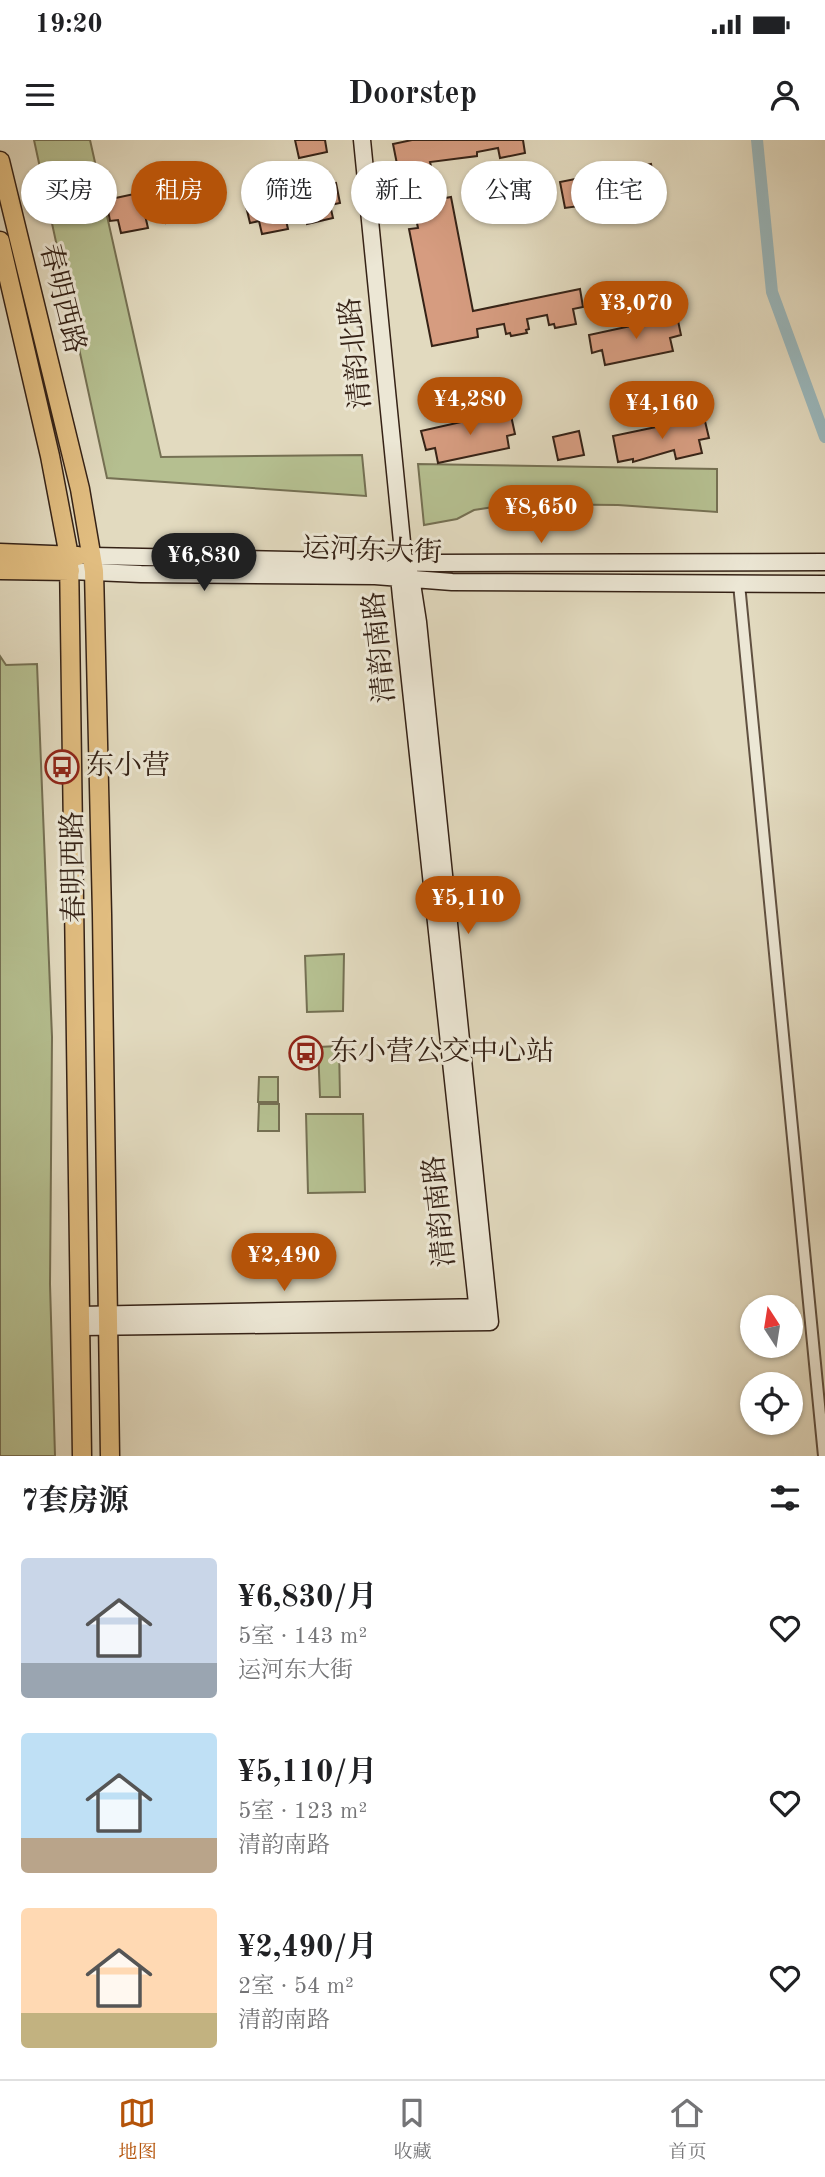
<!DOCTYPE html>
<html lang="zh">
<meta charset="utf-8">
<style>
:root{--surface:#fff;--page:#f2f2f2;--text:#202124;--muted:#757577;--line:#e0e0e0;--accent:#b45309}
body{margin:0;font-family:"Old Standard TT","Noto Serif SC",serif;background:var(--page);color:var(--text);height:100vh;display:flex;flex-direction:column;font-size:26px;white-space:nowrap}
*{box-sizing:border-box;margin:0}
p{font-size:23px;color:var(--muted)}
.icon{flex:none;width:38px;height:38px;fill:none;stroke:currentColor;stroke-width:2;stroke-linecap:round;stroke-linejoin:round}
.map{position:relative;height:1316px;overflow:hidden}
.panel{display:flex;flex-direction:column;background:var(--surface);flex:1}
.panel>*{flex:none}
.guide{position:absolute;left:21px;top:21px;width:784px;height:63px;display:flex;gap:14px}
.needle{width:46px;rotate:348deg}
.buttons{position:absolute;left:740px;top:1155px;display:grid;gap:14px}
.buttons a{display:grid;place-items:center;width:63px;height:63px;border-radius:50%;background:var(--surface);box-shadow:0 2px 5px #0004;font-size:35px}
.price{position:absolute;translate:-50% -60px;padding:0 16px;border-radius:24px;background:var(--accent);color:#fff;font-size:23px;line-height:46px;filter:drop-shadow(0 2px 4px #0008)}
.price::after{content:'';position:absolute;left:50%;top:42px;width:21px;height:16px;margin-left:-10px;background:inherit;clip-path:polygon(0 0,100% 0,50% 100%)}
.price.active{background:#222;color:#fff}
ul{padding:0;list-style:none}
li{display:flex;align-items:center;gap:21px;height:175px;padding:0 21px}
li span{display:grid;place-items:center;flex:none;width:196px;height:140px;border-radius:7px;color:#555}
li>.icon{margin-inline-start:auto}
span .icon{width:84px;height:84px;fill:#fffc;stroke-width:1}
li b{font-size:30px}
h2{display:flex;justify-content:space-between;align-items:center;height:84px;padding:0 21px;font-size:30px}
.chip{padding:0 24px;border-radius:32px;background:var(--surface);box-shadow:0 2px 5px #0004;font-size:24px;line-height:63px}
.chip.active{background:var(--accent);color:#fff}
.status{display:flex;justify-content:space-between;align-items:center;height:49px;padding:0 35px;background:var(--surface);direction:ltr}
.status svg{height:19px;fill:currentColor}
header{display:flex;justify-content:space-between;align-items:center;height:91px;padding:0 21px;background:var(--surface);font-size:32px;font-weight:700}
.tab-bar{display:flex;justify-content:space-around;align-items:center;height:98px;border-top:2px solid var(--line);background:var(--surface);font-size:19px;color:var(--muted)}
.tab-bar a{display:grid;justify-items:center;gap:4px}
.tab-bar .active{color:var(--accent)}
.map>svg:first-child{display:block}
.green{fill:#b5bf90;stroke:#757053;stroke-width:2}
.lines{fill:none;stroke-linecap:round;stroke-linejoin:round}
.canal{stroke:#9ab8bd;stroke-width:12}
.building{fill:#d69c80;stroke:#352216;stroke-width:2}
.street-casing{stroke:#605040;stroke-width:14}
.secondary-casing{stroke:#352216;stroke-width:19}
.primary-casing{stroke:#352216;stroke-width:21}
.street{stroke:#ece7d5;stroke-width:10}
.secondary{stroke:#ece7d5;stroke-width:16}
.primary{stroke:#e1bd80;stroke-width:18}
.labels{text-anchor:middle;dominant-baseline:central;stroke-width:6;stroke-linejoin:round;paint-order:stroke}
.street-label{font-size:28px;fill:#352216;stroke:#ece7d5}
.poi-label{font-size:28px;fill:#352216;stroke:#ece7d5;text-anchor:start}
</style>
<div class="status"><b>19:20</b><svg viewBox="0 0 49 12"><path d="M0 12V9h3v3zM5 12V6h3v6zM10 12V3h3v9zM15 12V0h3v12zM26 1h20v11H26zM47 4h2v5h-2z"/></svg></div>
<header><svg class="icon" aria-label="menu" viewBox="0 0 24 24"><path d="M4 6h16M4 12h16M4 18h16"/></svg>Doorstep<svg class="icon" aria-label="person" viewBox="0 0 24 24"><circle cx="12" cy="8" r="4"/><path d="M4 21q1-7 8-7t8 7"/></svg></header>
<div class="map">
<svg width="825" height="1316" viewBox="0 0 825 1316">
<rect width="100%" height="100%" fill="#e2dabf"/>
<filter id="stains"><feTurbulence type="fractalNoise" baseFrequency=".00286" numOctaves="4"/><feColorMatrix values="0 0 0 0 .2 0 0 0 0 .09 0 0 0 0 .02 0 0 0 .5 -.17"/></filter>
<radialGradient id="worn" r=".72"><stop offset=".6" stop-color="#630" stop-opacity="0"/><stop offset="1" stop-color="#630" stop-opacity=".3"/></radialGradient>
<path class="green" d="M 34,0 L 90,0 L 161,317 L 362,315 L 366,356 L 107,338 Z
M 418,324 L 717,329 L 717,372 L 618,365 L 514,364 L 474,370 L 457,379 L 424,385 Z
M 0,516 L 6,525 L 37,524 L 52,897 L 50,1144 L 55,1316 L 0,1316 Z
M 344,814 L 343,871 L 307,872 L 305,816 Z
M 339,906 L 340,957 L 320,957 L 318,907 Z
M 259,937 L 278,937 L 278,962 L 258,962 Z
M 259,964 L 279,964 L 279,991 L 258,991 Z
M 306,974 L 363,974 L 365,1052 L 308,1053 Z"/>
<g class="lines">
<path class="canal" d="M 757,0 L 772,152 L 825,297"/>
</g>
<path class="building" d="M 295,0 L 325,0 L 327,12 L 299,18 Z
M 412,0 L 523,0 L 525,13 L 500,18 L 498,8 L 477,12 L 477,16 L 430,22 L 431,26 L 412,30 L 411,26 L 398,29 L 393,4 Z
M 651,24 L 656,50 L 644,52 L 644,57 L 626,60 L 625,56 L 601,61 L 602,66 L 580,70 L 579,66 L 565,68 L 560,42 Z
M 200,40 L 205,62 L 192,65 L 195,78 L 166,83 L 164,71 L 145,75 L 148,88 L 121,93 L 118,80 L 110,81 L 106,60 Z
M 336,43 L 340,63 L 330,65 L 333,78 L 307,84 L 304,72 L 285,76 L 288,89 L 262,94 L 259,81 L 250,83 L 245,62 Z
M 451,57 L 473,171 L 580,149 L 583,167 L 573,169 L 576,184 L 555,188 L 554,184 L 549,185 L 547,175 L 527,179 L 529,189 L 526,190 L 527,193 L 511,196 L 510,193 L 506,194 L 504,184 L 477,189 L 478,197 L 432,206 L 409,89 L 418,88 L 413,64 Z
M 677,176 L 681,195 L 670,198 L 673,211 L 605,225 L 602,210 L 592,213 L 589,195 Z
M 510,271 L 515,294 L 507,296 L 509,308 L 438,323 L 435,308 L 426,310 L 421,291 Z
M 704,277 L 709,298 L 699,300 L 702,313 L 676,319 L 674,310 L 633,322 L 633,319 L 618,322 L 613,296 Z
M 579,291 L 584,315 L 558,320 L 553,297 Z"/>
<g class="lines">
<defs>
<path id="street" d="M 739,444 L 824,1316"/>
<path id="secondary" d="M 92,416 L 434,423 L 825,422
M 404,422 L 399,437 L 401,457 L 479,1182
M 70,431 L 141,434 L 375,436 L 452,442 L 825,444
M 80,1175 L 486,1167
M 81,1187 L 490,1182 L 418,482 L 411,437 L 404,422 L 362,0"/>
<path id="primary" d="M 0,21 L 80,349 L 94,431 L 102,774 L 110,1316
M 0,101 L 50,316 L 69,416 L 82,1316
M 0,413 L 78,416
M 0,430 L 70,431"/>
</defs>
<use href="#street" class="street-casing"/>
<use href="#secondary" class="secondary-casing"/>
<use href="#primary" class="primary-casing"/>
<use href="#street" class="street"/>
<use href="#secondary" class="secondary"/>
<use href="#primary" class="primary"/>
</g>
<defs>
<symbol id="bus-ring" viewBox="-11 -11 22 22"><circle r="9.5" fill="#ece7d5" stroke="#8f2418" stroke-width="1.5"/><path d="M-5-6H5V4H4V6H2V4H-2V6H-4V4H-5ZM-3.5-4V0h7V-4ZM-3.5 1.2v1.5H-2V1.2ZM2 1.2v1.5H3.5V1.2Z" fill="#8f2418"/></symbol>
</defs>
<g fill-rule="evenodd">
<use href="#bus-ring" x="43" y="608" width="38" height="38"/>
<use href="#bus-ring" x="287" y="894" width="38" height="38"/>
</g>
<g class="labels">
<g class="street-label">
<text transform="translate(61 159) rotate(76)">春明西路</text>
<text transform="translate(357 213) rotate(-96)">清韵北路</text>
<text transform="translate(372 412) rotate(2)">运河东大街</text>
<text transform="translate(381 507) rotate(-96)">清韵南路</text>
<text transform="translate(75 727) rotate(-91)">春明西路</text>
<text transform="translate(441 1071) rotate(-96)">清韵南路</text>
</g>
<g class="poi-label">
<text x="86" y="627">东小营</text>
<text x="330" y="913">东小营公交中心站</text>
</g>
</g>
<rect width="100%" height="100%" filter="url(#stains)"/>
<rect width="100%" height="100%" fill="url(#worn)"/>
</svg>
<div class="buttons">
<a><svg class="needle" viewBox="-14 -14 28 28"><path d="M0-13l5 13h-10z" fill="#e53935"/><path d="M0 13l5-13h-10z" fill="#757577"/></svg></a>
<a><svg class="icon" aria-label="locate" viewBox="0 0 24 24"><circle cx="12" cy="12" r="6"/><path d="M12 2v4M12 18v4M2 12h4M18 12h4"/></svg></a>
</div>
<b class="price" style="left:636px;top:201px">¥3,070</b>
<b class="price" style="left:470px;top:297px">¥4,280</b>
<b class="price" style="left:662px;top:301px">¥4,160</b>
<b class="price" style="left:541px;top:405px">¥8,650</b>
<b class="price active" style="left:204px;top:453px">¥6,830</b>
<b class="price" style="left:468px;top:796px">¥5,110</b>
<b class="price" style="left:284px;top:1153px">¥2,490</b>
<div class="guide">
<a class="chip">买房</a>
<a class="chip active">租房</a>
<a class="chip">筛选</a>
<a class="chip">新上</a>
<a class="chip">公寓</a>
<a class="chip">住宅</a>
</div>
</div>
<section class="panel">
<h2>7套房源<svg class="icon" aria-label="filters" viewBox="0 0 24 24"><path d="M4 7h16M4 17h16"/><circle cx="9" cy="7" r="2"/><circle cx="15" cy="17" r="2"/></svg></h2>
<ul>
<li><span style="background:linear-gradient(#c9d6e8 75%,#9aa5b1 0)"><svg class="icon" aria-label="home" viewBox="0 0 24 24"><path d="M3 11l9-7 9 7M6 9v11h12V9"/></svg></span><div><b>¥6,830/月</b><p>5室 · 143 m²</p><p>运河东大街</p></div><svg class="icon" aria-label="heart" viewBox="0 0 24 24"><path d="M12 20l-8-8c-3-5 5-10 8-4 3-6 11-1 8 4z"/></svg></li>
<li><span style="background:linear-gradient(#bfe0f5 75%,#b9a48a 0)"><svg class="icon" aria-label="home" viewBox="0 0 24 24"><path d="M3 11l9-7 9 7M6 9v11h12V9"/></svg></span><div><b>¥5,110/月</b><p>5室 · 123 m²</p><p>清韵南路</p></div><svg class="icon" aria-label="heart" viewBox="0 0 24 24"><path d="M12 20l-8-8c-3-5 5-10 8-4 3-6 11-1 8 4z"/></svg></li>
<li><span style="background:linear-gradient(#ffd9b3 75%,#c2b280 0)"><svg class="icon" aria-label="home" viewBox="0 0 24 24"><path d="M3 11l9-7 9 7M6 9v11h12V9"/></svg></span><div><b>¥2,490/月</b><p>2室 · 54 m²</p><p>清韵南路</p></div><svg class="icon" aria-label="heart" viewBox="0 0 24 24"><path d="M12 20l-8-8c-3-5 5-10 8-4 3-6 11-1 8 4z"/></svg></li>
</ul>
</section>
<nav class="tab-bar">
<a class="active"><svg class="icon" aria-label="map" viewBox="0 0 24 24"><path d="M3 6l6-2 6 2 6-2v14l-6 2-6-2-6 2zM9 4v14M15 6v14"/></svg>地图</a>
<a><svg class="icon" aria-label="saved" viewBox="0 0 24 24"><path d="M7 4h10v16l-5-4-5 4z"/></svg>收藏</a>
<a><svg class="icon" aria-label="home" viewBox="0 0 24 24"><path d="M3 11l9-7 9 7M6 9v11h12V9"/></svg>首页</a>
</nav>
